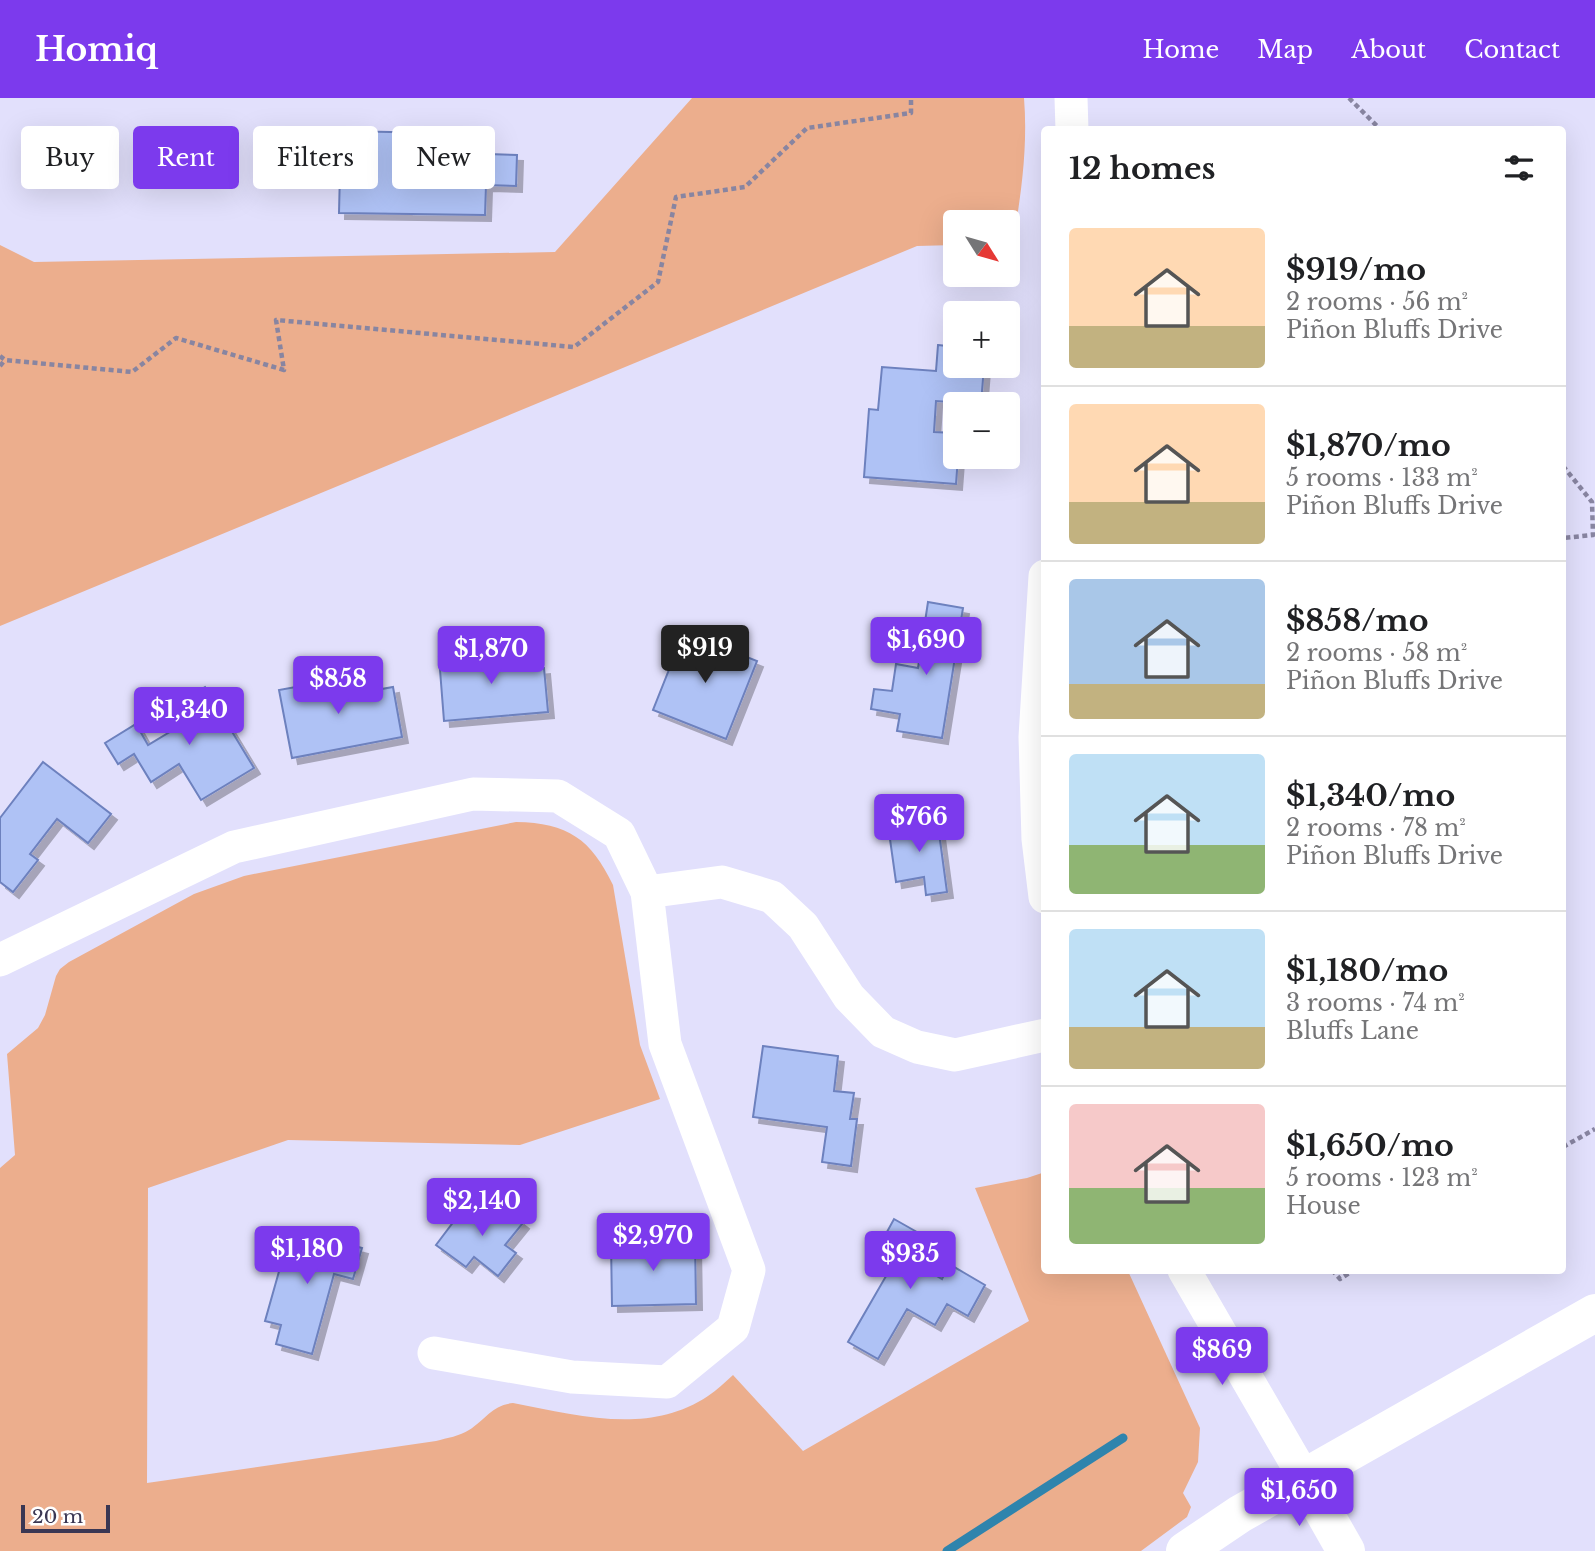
<!DOCTYPE html>
<meta charset="utf-8">
<style>
:root{--surface:#fff;--page:#f2f2f2;--text:#202124;--muted:#757577;--line:#e0e0e0;--accent:#7c3aed}
body{margin:0;font-family:"Libre Baskerville",serif;background:var(--page);color:var(--text);height:100vh;display:flex;flex-direction:column;font-size:26px;white-space:nowrap}
*{box-sizing:border-box;margin:0}
p{font-size:23px;color:var(--muted)}
.icon{flex:none;width:38px;height:38px;fill:none;stroke:currentColor;stroke-width:2;stroke-linecap:round;stroke-linejoin:round}
.map{position:relative;flex:1;overflow:hidden}
.panel{position:absolute;left:1041px;top:28px;width:525px;height:1148px;display:flex;flex-direction:column;background:var(--surface);border-radius:7px;box-shadow:0 7px 28px #0002}
.panel>*{flex:none}
.top-card{position:absolute;left:21px;top:28px;width:665px;height:63px;display:flex;gap:14px}
.needle{width:46px;rotate:127deg}
.fabs{position:absolute;left:943px;top:112px;display:grid;gap:14px}
.fabs a{display:grid;place-items:center;width:77px;height:77px;border-radius:7px;background:var(--surface);box-shadow:0 7px 28px #0002;font-size:35px}
.scale{position:absolute;left:21px;bottom:18px;width:89px;box-sizing:border-box;padding-left:7px;border:4px solid #3a3753;border-top:0;font-size:19px;line-height:24px;white-space:nowrap;color:#3a3753;-webkit-text-stroke:5px #fff;paint-order:stroke}
.price{position:absolute;translate:-50% -60px;padding:0 16px;border-radius:7px;background:var(--accent);color:#fff;font-size:23px;line-height:46px;filter:drop-shadow(0 2px 4px #0008)}
.price::after{content:'';position:absolute;left:50%;top:42px;width:21px;height:16px;margin-left:-10px;background:inherit;clip-path:polygon(0 0,100% 0,50% 100%)}
.price.on{background:#222;color:#fff}
ul{padding:0;list-style:none}
li{display:flex;align-items:center;gap:21px;height:175px;padding:0 28px}
li+li{border-top:2px solid var(--line)}
li span{display:grid;place-items:center;flex:none;width:196px;height:140px;border-radius:7px;color:#555}
li>.icon{margin-inline-start:auto}
span .icon{width:84px;height:84px;fill:#fffc;stroke-width:1}
li b{font-size:30px}
h2{display:flex;justify-content:space-between;align-items:center;height:84px;padding:0 28px;font-size:30px}
.tag{padding:0 24px;border-radius:7px;background:var(--surface);box-shadow:0 7px 28px #0002;font-size:24px;line-height:63px}
.tag.on{background:var(--accent);color:#fff}
header{display:flex;align-items:center;gap:42px;box-sizing:border-box;height:98px;padding:0 35px;background:var(--accent);color:#fff}
header strong{font-size:33px}
nav{display:flex;gap:38px;margin-inline-start:auto;font-size:24px}
.map>svg:first-child{display:block}
.green{fill:#ecae8d}
.lines{fill:none;stroke-linecap:round;stroke-linejoin:round}
.stream{stroke:#2f84ad;stroke-width:9}
.building{fill:#afc2f5;stroke:#6d81be;stroke-width:2;filter:url(#shadow)}
.path{stroke:#8885a1;stroke-width:4.5;stroke-dasharray:5 3.5;stroke-linecap:butt}
.street{stroke:#fff;stroke-width:33}
.secondary{stroke:#fff;stroke-width:38}
.highway{stroke:#fff;stroke-width:38}
</style>
<header>
<strong>Homiq</strong>
<nav><a>Home</a><a>Map</a><a>About</a><a>Contact</a></nav>
</header>
<div class="map">
<svg width="1595" height="1453" viewBox="0 0 1595 1453">
<defs>
<filter id="shadow"><feDropShadow dx="6" dy="6" stdDeviation="0" flood-color="#0004"/></filter>
</defs>
<rect width="100%" height="100%" fill="#e2e0fc"/>
<path class="green" d="M 692,0 L 1024,0 C 1028,49 1021,97 1013,145 L 1008,145 L 1008,124 L 956,124 L 955,147 L 917,148 L 0,528 L 0,147 L 34,164 L 555,154 Z
M 516,724 C 568,725 591,741 613,787 L 640,947 L 660,1001 L 520,1047 L 288,1042 L 148,1090 L 147,1385 L 436,1343 C 447,1340 460,1338 469,1332 C 486,1321 492,1307 513,1305 C 578,1317 648,1338 708,1298 C 717,1292 725,1284 733,1277 L 803,1353 L 1029,1223 L 975,1090 L 1027,1080 L 1045,1074 L 1045,1172 L 1128,1173 L 1200,1330 L 1198,1364 L 1183,1395 L 1191,1409 L 1187,1419 L 1141,1453 L 0,1453 L 0,1070 L 15,1057 L 7,956 L 38,930 L 45,917 L 56,878 L 60,871 L 69,864 L 194,796 L 244,778 Z"/>
<g class="lines">
<path class="stream" d="M 947,1453 L 1123,1340"/>
</g>
<path class="building" d="M 341,33 L 488,36 L 488,56 L 517,57 L 516,88 L 486,87 L 485,117 L 339,115 Z
M 938,247 L 956,249 L 956,268 L 984,268 L 981,306 L 936,303 L 934,334 L 956,335 L 956,359 L 958,359 L 956,386 L 864,379 L 869,311 L 878,312 L 882,269 L 936,273 Z
M 928,504 L 963,510 L 942,640 L 897,633 L 900,616 L 871,611 L 874,591 L 892,593 L 896,566 L 918,570 Z
M 684,534 L 757,563 L 726,641 L 653,612 Z
M 522,552 L 524,572 L 544,570 L 548,614 L 444,623 L 439,559 Z
M 362,577 L 365,594 L 393,589 L 402,639 L 292,660 L 279,592 Z
M 205,589 L 254,670 L 201,702 L 179,666 L 151,684 L 134,656 L 118,666 L 105,645 L 136,626 L 148,647 L 183,626 L 172,609 Z
M 43,664 L 111,716 L 88,745 L 57,721 L 30,756 L 38,762 L 13,794 L 0,784 L 0,720 Z
M 937,720 L 947,794 L 926,797 L 924,779 L 896,784 L 888,727 Z
M 763,948 L 838,958 L 834,993 L 854,995 L 850,1021 L 857,1021 L 851,1068 L 822,1064 L 827,1029 L 753,1019 Z
M 496,1104 L 523,1125 L 505,1147 L 516,1155 L 498,1178 L 474,1159 L 466,1169 L 436,1147 L 467,1106 L 485,1119 Z
M 894,1121 L 924,1138 L 910,1162 L 942,1181 L 949,1166 L 985,1187 L 968,1218 L 947,1206 L 935,1227 L 907,1211 L 878,1261 L 848,1244 L 889,1173 L 871,1163 Z
M 291,1131 L 362,1150 L 353,1181 L 334,1176 L 312,1256 L 276,1246 L 281,1227 L 265,1223 Z
M 695,1143 L 696,1206 L 612,1208 L 611,1144 Z"/>
<g class="lines">
<path class="path" d="M 1349,0 L 1381,32
M 0,258 L 5,262 L 132,274 L 176,240 L 284,272 L 276,222 L 574,249 L 658,184 L 676,99 L 745,89 L 807,30 L 911,15 L 911,0
M 0,268 L 5,262
M 1563,368 L 1592,404 L 1593,437 L 1563,440
M 1563,1049 L 1595,1031
M 1332,1172 L 1340,1181 L 1354,1172"/>
<path class="street" d="M 1071,0 L 1072,32
M 1045,478 L 1035,639 L 1038,741 L 1045,799
M 647,794 L 722,784 L 772,799 L 803,828 L 849,899 L 883,934 L 917,949 L 955,957 L 1045,937
M 0,862 L 234,749 L 473,696 L 558,698 L 619,736 L 647,794 L 665,946 L 749,1172 L 733,1230 L 667,1284 L 572,1279 L 434,1255
M 1184,1172 L 1304,1379"/>
<path class="secondary" d="M 1304,1379 L 1346,1453"/>
<path class="highway" d="M 1185,1453 L 1240,1416 L 1595,1215"/>
</g>
</svg>
<div class="fabs">
<a><svg class="needle" viewBox="-14 -14 28 28"><path d="M0-13l5 13h-10z" fill="#e53935"/><path d="M0 13l5-13h-10z" fill="#757577"/></svg></a>
<a>+</a>
<a>−</a>
</div>
<div class="scale">20 m</div>
<b class="price" style="left:926px;top:579px">$1,690</b>
<b class="price on" style="left:705px;top:587px">$919</b>
<b class="price" style="left:491px;top:588px">$1,870</b>
<b class="price" style="left:338px;top:618px">$858</b>
<b class="price" style="left:189px;top:649px">$1,340</b>
<b class="price" style="left:919px;top:756px">$766</b>
<b class="price" style="left:482px;top:1140px">$2,140</b>
<b class="price" style="left:653px;top:1175px">$2,970</b>
<b class="price" style="left:307px;top:1188px">$1,180</b>
<b class="price" style="left:910px;top:1193px">$935</b>
<b class="price" style="left:1222px;top:1289px">$869</b>
<b class="price" style="left:1299px;top:1430px">$1,650</b>
<div class="top-card">
<a class="tag">Buy</a>
<a class="tag on">Rent</a>
<a class="tag">Filters</a>
<a class="tag">New</a>
</div>
<section class="panel">
<h2>12 homes<svg class="icon" aria-label="filters" viewBox="0 0 24 24"><path d="M4 7h16M4 17h16"/><circle cx="9" cy="7" r="2"/><circle cx="15" cy="17" r="2"/></svg></h2>
<ul>
<li><span style="background:linear-gradient(#ffd9b3 70%,#c2b280 0)"><svg class="icon" aria-label="home" viewBox="0 0 24 24"><path d="M3 11l9-7 9 7M6 9v11h12V9"/></svg></span><div><b>$919/mo</b><p>2 rooms · 56 m²</p><p>Piñon Bluffs Drive</p></div></li>
<li><span style="background:linear-gradient(#ffd9b3 70%,#c2b280 0)"><svg class="icon" aria-label="home" viewBox="0 0 24 24"><path d="M3 11l9-7 9 7M6 9v11h12V9"/></svg></span><div><b>$1,870/mo</b><p>5 rooms · 133 m²</p><p>Piñon Bluffs Drive</p></div></li>
<li><span style="background:linear-gradient(#a9c7e8 75%,#c2b280 0)"><svg class="icon" aria-label="home" viewBox="0 0 24 24"><path d="M3 11l9-7 9 7M6 9v11h12V9"/></svg></span><div><b>$858/mo</b><p>2 rooms · 58 m²</p><p>Piñon Bluffs Drive</p></div></li>
<li><span style="background:linear-gradient(#bfe0f5 65%,#8fb573 0)"><svg class="icon" aria-label="home" viewBox="0 0 24 24"><path d="M3 11l9-7 9 7M6 9v11h12V9"/></svg></span><div><b>$1,340/mo</b><p>2 rooms · 78 m²</p><p>Piñon Bluffs Drive</p></div></li>
<li><span style="background:linear-gradient(#bfe0f5 70%,#c2b280 0)"><svg class="icon" aria-label="home" viewBox="0 0 24 24"><path d="M3 11l9-7 9 7M6 9v11h12V9"/></svg></span><div><b>$1,180/mo</b><p>3 rooms · 74 m²</p><p>Bluffs Lane</p></div></li>
<li><span style="background:linear-gradient(#f6c9c9 60%,#8fb573 0)"><svg class="icon" aria-label="home" viewBox="0 0 24 24"><path d="M3 11l9-7 9 7M6 9v11h12V9"/></svg></span><div><b>$1,650/mo</b><p>5 rooms · 123 m²</p><p>House</p></div></li>
</ul>
</section>
</div>
